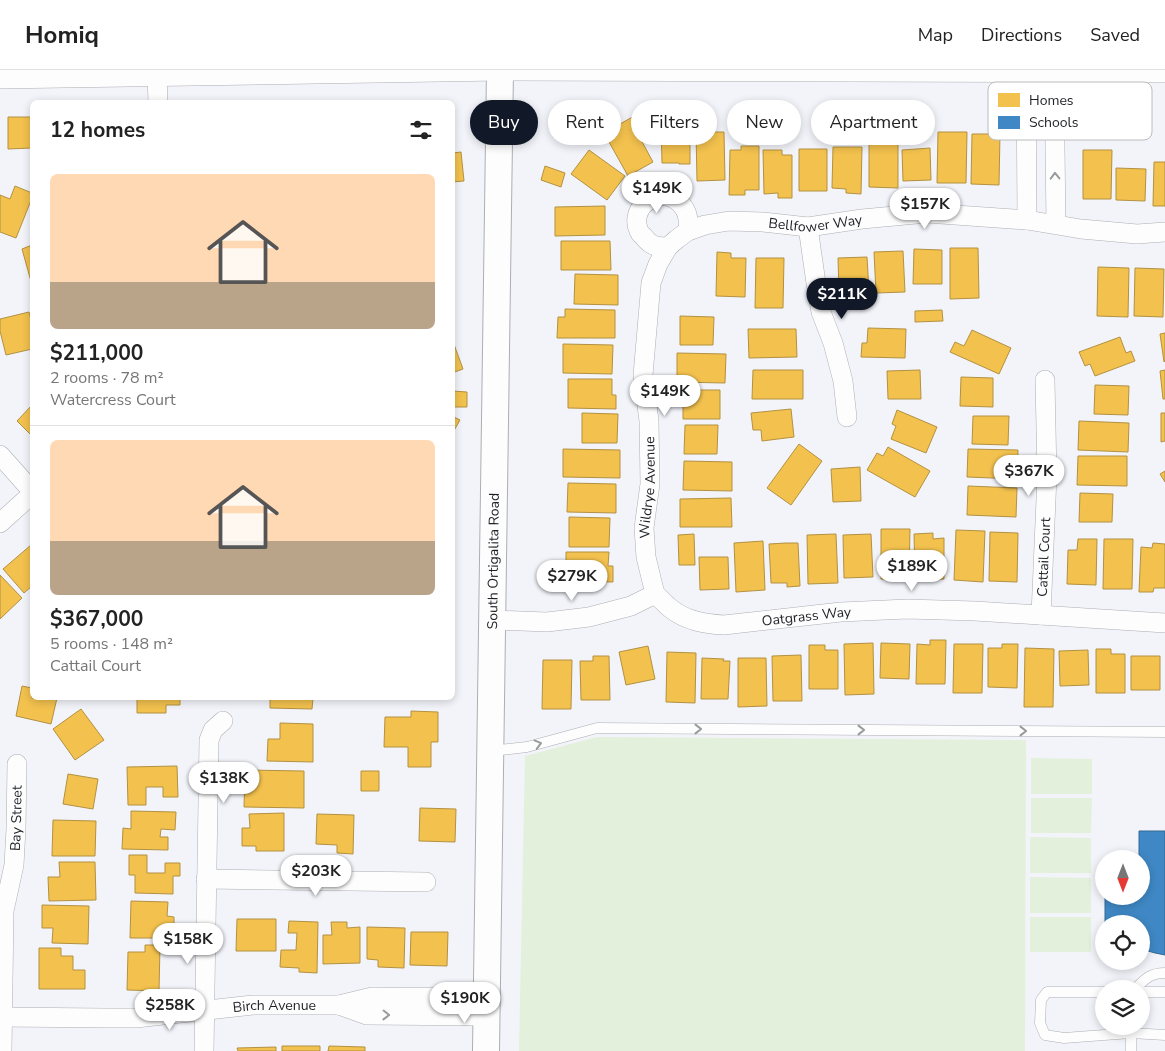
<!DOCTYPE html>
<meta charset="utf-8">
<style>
:root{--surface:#fff;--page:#f2f2f2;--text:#222;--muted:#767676;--line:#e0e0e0;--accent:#111827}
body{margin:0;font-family:"Nunito Sans",sans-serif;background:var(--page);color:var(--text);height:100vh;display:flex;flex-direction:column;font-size:19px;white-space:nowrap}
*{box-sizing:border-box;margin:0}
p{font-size:16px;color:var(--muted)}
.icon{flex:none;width:28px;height:28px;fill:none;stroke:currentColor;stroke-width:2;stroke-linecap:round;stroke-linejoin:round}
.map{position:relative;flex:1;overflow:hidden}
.side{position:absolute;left:30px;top:30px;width:425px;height:600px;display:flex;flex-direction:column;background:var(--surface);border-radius:8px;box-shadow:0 2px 8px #0003}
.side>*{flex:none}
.banner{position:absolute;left:470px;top:30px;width:475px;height:45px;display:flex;gap:10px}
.needle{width:32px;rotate:180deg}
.controls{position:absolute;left:1095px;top:780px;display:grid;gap:10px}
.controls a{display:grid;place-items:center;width:55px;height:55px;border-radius:50%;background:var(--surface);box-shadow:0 2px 8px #0003;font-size:25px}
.price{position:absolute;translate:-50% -42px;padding:0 11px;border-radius:18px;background:#fff;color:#222;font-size:16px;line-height:32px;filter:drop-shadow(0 1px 2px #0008)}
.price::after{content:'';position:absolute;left:50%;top:30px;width:15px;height:11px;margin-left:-8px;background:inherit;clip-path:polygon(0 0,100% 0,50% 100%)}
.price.selected{background:var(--accent);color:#fff}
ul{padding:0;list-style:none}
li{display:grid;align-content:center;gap:10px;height:265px;padding:0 20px}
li+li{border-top:1px solid var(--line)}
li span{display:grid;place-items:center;height:155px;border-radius:8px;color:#555}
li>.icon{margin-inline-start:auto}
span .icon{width:90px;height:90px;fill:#fffc;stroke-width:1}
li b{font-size:21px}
h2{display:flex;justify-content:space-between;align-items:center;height:60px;padding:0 20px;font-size:21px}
.tag{padding:0 18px;border-radius:22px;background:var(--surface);box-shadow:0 2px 8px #0003;font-size:18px;line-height:45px}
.tag.selected{background:var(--accent);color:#fff}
header{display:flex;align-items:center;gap:30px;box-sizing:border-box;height:70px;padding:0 25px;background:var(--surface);border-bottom:1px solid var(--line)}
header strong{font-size:24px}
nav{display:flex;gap:28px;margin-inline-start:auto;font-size:18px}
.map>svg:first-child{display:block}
.green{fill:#e3f0db}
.homes{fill:#f2c14e;stroke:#b39141}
.schools{fill:#3f88c5;stroke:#356995}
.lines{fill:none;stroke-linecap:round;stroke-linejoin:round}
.lane-casing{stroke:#adaeb2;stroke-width:11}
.street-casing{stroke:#adaeb2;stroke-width:20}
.secondary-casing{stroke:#adaeb2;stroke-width:28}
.lane{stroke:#fdfdfe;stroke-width:10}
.street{stroke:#fdfdfe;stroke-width:19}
.secondary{stroke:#fdfdfe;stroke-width:26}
.oneway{stroke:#999a9c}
.labels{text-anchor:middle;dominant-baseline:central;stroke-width:5;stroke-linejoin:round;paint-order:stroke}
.street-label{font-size:14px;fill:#1f2024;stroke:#fff}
.key{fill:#fff;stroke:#bcbcbd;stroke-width:1}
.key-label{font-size:14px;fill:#1f2024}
</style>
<header>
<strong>Homiq</strong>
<nav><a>Map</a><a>Directions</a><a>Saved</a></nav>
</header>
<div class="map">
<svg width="1165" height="981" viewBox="0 0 1165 981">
<rect width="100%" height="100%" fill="#f2f4fa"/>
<path class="green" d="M 597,667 L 1026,670 L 1025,981 L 519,981 L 525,686 Z
M 1031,688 L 1092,689 L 1092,724 L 1031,724 Z
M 1031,728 L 1092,728 L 1091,763 L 1031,763 Z
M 1030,767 L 1091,768 L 1091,803 L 1030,803 Z
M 1030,807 L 1091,808 L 1091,843 L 1030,843 Z
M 1030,847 L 1091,847 L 1091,882 L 1030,882 Z"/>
<path class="homes" d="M 636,45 L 647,64 L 640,68 L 653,92 L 628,106 L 604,63 Z
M 8,47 L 32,47 L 32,78 L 8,79 Z
M 690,52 L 690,94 L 679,94 L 679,93 L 662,93 L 661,53 Z
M 696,62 L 724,62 L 725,110 L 697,111 Z
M 938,62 L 967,62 L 966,113 L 937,113 Z
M 972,64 L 1000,64 L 999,115 L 971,114 Z
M 869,68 L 898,68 L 898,118 L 869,117 Z
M 741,76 L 759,76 L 759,120 L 745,120 L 745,125 L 729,125 L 730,80 L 741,80 Z
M 833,77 L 862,77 L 861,124 L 846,123 L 846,119 L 832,118 Z
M 930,78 L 931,110 L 903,111 L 902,80 Z
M 799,79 L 827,79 L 827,121 L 799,121 Z
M 589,80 L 625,106 L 607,130 L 571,104 Z
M 763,80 L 782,80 L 782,85 L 792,85 L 792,128 L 778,128 L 778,123 L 764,124 Z
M 1083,80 L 1112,80 L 1111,129 L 1083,129 Z
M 461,82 L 464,111 L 452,112 L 452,83 Z
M 1154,92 L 1165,92 L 1165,136 L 1153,136 Z
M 545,96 L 565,103 L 561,117 L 541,110 Z
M 1116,98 L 1146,99 L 1145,131 L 1116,130 Z
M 15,116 L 32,123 L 32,128 L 16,168 L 0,162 L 0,125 L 10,129 Z
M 605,136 L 605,165 L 555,166 L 555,137 Z
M 561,171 L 610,171 L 611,200 L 561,200 Z
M 32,175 L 32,215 L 22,179 Z
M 950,178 L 978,178 L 979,228 L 950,229 Z
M 914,179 L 942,180 L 942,214 L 913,214 Z
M 903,181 L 905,222 L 876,223 L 874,182 Z
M 717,182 L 731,183 L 731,188 L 746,188 L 745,227 L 716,226 Z
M 867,187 L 869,221 L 839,222 L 838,188 Z
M 756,188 L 784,188 L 783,238 L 755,238 Z
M 1098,197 L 1129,198 L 1128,247 L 1097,246 Z
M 1135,198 L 1164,199 L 1163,247 L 1134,246 Z
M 575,204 L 618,205 L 618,235 L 574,234 Z
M 565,239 L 615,240 L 615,268 L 557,268 L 558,247 L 565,247 Z
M 942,240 L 943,251 L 915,252 L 915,241 Z
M 29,242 L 32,254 L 32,279 L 6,285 L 0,261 L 0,249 Z
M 680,246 L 714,247 L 713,275 L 680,275 Z
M 868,258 L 906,259 L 905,288 L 861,287 L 862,273 L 867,273 Z
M 748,259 L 796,259 L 797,287 L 749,288 Z
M 972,260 L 1011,278 L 999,304 L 950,282 L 955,272 L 964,276 Z
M 1165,263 L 1165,291 L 1164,292 L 1160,264 Z
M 1120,267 L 1126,283 L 1131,281 L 1135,291 L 1095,306 L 1090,294 L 1085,296 L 1079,282 Z
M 452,269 L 463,299 L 452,303 Z
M 563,274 L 613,275 L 612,304 L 563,303 Z
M 677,283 L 726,284 L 725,313 L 677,312 Z
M 753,300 L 803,300 L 803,329 L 752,329 Z
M 920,300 L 921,329 L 888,329 L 887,301 Z
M 1165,300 L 1165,329 L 1163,329 L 1160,301 Z
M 961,307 L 993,308 L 993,337 L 960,336 Z
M 568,309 L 612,309 L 612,325 L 616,325 L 616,339 L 568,338 Z
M 1095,315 L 1129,316 L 1128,345 L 1094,344 Z
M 677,320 L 720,320 L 720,349 L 683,349 L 683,335 L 677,335 Z
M 452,321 L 467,322 L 467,337 L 452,337 Z
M 32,335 L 32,366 L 17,351 Z
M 791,339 L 794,367 L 762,371 L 761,360 L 753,360 L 751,343 Z
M 897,340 L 937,357 L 926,383 L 891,369 L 896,356 L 892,354 Z
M 582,343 L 618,344 L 617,373 L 582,373 Z
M 1161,343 L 1165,343 L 1165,371 L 1161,372 Z
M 452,346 L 460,350 L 452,364 Z
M 973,346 L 1009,346 L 1008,375 L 972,374 Z
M 1079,351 L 1129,353 L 1128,382 L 1078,380 Z
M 685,355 L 718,355 L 717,384 L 684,384 Z
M 799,374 L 822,391 L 791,435 L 767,418 Z
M 888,377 L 930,401 L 915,427 L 867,400 L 877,383 L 883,386 Z
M 563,379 L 620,380 L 620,408 L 563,407 Z
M 968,379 L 1018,380 L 1017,409 L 967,407 Z
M 1078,386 L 1127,386 L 1127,416 L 1077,415 Z
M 684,391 L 732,392 L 732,421 L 683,420 Z
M 860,397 L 861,431 L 833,432 L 831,399 Z
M 1165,401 L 1165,412 L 1160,404 Z
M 568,413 L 616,414 L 616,443 L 567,442 Z
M 968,416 L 1017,418 L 1016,447 L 967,445 Z
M 1080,423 L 1113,424 L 1112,452 L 1079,452 Z
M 731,428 L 732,457 L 680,457 L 680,429 Z
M 569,447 L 610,448 L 609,477 L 569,477 Z
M 881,459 L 910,459 L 909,509 L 881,509 Z
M 956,460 L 985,461 L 983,512 L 954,510 Z
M 990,462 L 1018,463 L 1017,512 L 989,511 Z
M 933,463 L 933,469 L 944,468 L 944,509 L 915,510 L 914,464 Z
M 694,464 L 695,495 L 679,495 L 678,465 Z
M 836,464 L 838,513 L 808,514 L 807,465 Z
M 871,464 L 873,507 L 844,508 L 843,465 Z
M 1078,469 L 1097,469 L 1096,515 L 1067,514 L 1068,480 L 1077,480 Z
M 1104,469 L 1133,469 L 1132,519 L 1103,519 Z
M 763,471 L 765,520 L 736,522 L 734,473 Z
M 786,473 L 798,473 L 800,516 L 787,517 L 787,513 L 771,513 L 769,474 Z
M 1153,473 L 1165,474 L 1165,518 L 1154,518 L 1153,522 L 1139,522 L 1141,477 L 1152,478 Z
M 31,475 L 32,476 L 32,516 L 24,523 L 3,499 Z
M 566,482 L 609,482 L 608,496 L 613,496 L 613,512 L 566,511 Z
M 699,487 L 728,487 L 729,519 L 700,520 Z
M 0,505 L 22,528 L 0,549 Z
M 930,570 L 946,570 L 945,614 L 916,614 L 917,574 L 930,575 Z
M 873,573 L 874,624 L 845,625 L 844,574 Z
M 881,573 L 910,574 L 909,609 L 880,608 Z
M 954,574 L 983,574 L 982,623 L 953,623 Z
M 1002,574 L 1018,574 L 1017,618 L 988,617 L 988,578 L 1002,578 Z
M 809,575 L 825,575 L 825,580 L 838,580 L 838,619 L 809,619 Z
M 648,576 L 655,609 L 626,615 L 619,582 Z
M 1025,578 L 1054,579 L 1053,637 L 1024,637 Z
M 1096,579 L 1111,579 L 1111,584 L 1125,584 L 1125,623 L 1096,623 Z
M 1088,580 L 1089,615 L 1060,616 L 1059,581 Z
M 667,582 L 696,583 L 695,633 L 666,632 Z
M 801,585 L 802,631 L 773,631 L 772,586 Z
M 593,586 L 609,586 L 610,630 L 581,630 L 580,591 L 593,591 Z
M 1131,586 L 1160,586 L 1160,620 L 1131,620 Z
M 702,588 L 724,589 L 723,591 L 730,591 L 728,629 L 701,629 Z
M 738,588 L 766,588 L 767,636 L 738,637 Z
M 543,590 L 572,590 L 571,639 L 542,639 Z
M 22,616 L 32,618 L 32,628 L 57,628 L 51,654 L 16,646 Z
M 137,628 L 180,628 L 180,635 L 166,635 L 166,643 L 137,643 Z
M 270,628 L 313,628 L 312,639 L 270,638 Z
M 81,639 L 104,670 L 75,690 L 53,659 Z
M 411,641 L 438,642 L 438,672 L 431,672 L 431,697 L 408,697 L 408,677 L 384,677 L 385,647 L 411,647 Z
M 280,653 L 313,654 L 313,692 L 267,691 L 268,669 L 280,669 Z
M 177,696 L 178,727 L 163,727 L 163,717 L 146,717 L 146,735 L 128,735 L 127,697 Z
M 245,700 L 304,701 L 304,738 L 244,737 Z
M 361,701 L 379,701 L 379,721 L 361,721 Z
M 68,704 L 98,709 L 93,739 L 63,734 Z
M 420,738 L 456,739 L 455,772 L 419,771 Z
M 131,741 L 176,742 L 175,760 L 161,759 L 160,767 L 168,767 L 168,780 L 122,779 L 123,758 L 131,759 Z
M 284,743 L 284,781 L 256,781 L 256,776 L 242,776 L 242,758 L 250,758 L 249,744 Z
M 317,744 L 354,745 L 353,784 L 337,783 L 337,775 L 316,774 Z
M 53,750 L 96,751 L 95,786 L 52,786 Z
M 129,785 L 147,785 L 147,803 L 165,803 L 165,793 L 180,793 L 180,806 L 173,806 L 173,824 L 135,823 L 135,805 L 129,805 Z
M 59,792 L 95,792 L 96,830 L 49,831 L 48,807 L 60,807 Z
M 131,831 L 168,832 L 167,846 L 174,847 L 174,868 L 130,868 Z
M 42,835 L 89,836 L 88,874 L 52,873 L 53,858 L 42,858 Z
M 237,849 L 276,849 L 276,881 L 236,881 Z
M 289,851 L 318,852 L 317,903 L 299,902 L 299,898 L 280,897 L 281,880 L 296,880 L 297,863 L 288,863 Z
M 331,852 L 347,852 L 347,858 L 360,857 L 360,893 L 323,894 L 323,865 L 332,865 Z
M 367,857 L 405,858 L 404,898 L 378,897 L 378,890 L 367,889 Z
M 411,862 L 448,862 L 447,896 L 410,895 Z
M 145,875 L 160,875 L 159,921 L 127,920 L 128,882 L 145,882 Z
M 39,878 L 61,878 L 61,886 L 73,886 L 73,900 L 85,900 L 85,919 L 39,919 Z
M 282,976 L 320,976 L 320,981 L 282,981 Z
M 329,976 L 365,977 L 365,981 L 328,981 Z
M 276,977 L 276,981 L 238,981 L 237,978 Z"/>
<path class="schools" d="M 1139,761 L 1165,761 L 1165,885 L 1155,883 L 1141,879 L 1141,854 L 1105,854 L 1105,826 L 1141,826 L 1141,789 L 1139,789 Z"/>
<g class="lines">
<defs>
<path id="lane" d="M 491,681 L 527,677 L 597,658 L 1165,662
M 1135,919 C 1145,909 1150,903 1165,903
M 1104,922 L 1047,922 L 1041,930 L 1040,953 L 1045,965 L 1064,968 L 1131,963 L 1165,965
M 1141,922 L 1165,922
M 1131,981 L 1131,956"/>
<g id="street">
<path d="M 1026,0 L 1027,150"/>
<path d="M 1054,0 L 1056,154"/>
<path d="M 157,6 L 158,32"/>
<path d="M 0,9 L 500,1 L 1165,3"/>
<path d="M 808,157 L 816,213 L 821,242 L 833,273 L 843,311 L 847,347"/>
<path d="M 668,177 C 665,177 660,177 656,176 C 652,175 647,171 644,167 C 642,165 640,164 639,161 C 628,138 659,113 680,133 C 688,141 689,150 688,161"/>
<path d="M 0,385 L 32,421"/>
<path d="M 0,453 L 32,424"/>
<path id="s1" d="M 655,524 L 646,487 L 644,458 L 650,414 L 649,351 L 643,305 L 651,213 L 658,194 L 668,177 L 677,169 L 688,161 L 705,155 L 729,151 L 763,152 L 808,157 L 862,149 L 927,143 L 1027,150 L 1081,159 L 1137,164 L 1165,162"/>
<path id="s2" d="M 655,524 C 660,528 665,534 670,538 C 686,551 705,554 724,555 L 841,542 L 907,539 L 975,541 L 1165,553"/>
<path id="s3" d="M 1041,545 L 1047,406 L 1045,310"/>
<path d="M 492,550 L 547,552 L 589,547 L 631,536 L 655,524"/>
<path d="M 206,809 L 426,812"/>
<path d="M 339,935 L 367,945 L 486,946"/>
<path id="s4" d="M 0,947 L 106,948 L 136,948 L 253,935 L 339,935 L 372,927 L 486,928"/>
<path id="s5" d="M 2,981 L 4,841 L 14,795 L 16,759 L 17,694"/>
<path d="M 204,981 L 209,670 L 213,660 L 223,651"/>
</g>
<g id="secondary">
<path id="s6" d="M 486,981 L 500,0"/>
</g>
</defs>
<use href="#lane" class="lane-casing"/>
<use href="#street" class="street-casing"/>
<use href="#secondary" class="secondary-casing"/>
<use href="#lane" class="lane"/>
<use href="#street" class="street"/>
<use href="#secondary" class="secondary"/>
</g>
<defs><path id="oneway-chevron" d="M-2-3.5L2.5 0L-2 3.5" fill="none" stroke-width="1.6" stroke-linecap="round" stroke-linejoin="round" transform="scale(1.25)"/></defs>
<g class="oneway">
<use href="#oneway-chevron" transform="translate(1055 106) rotate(-91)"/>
<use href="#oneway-chevron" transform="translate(698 659)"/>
<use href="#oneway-chevron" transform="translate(861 660)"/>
<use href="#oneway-chevron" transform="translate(1023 661)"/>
<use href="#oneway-chevron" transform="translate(538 674) rotate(-15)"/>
<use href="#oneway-chevron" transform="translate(386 945) rotate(1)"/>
</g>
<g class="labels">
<g class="street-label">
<text stroke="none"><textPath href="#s1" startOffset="508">Bellfower Way</textPath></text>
<text stroke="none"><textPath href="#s1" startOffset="108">Wildrye Avenue</textPath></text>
<text stroke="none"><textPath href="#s3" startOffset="58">Cattail Court</textPath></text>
<text stroke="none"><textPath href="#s6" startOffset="490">South Ortigalita Road</textPath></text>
<text stroke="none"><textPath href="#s2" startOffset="161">Oatgrass Way</textPath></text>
<text stroke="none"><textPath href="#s5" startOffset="234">Bay Street</textPath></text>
<text stroke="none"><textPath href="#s4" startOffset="275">Birch Avenue</textPath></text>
</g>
</g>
<rect x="988" y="12" width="164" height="58" rx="8" class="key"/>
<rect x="998" y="23" width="22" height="14" fill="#f2c14e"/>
<rect x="998" y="46" width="22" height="13" fill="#3f88c5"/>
<g class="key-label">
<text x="1029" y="35">Homes</text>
<text x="1029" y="57">Schools</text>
</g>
</svg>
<div class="controls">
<a><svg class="needle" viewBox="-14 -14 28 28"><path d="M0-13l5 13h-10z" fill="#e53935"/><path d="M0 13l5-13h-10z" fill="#767676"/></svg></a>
<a><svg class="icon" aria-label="locate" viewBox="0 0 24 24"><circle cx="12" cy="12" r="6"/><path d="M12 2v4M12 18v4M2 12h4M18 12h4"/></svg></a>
<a><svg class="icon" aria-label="layers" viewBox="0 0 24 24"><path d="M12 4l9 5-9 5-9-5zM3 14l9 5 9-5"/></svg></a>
</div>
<b class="price" style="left:657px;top:144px">$149K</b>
<b class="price" style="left:925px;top:160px">$157K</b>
<b class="price selected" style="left:842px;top:250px">$211K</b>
<b class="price" style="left:665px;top:347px">$149K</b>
<b class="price" style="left:1029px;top:427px">$367K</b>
<b class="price" style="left:912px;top:522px">$189K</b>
<b class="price" style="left:572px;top:532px">$279K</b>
<b class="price" style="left:224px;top:734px">$138K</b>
<b class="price" style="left:316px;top:827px">$203K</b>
<b class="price" style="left:188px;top:895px">$158K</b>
<b class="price" style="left:465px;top:954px">$190K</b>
<b class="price" style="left:170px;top:961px">$258K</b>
<div class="banner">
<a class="tag selected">Buy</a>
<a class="tag">Rent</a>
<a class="tag">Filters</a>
<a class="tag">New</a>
<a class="tag">Apartment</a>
</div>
<section class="side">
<h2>12 homes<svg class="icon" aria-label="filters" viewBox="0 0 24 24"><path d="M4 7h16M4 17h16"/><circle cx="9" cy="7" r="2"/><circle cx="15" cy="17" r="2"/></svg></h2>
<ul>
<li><span style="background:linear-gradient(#ffd9b3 70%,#b9a48a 0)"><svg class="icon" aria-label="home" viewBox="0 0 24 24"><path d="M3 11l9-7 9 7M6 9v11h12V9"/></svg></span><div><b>$211,000</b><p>2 rooms · 78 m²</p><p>Watercress Court</p></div></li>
<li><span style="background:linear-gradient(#ffd9b3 65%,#b9a48a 0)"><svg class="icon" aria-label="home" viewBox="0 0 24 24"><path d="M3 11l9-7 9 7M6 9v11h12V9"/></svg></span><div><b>$367,000</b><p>5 rooms · 148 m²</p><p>Cattail Court</p></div></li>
</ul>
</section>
</div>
